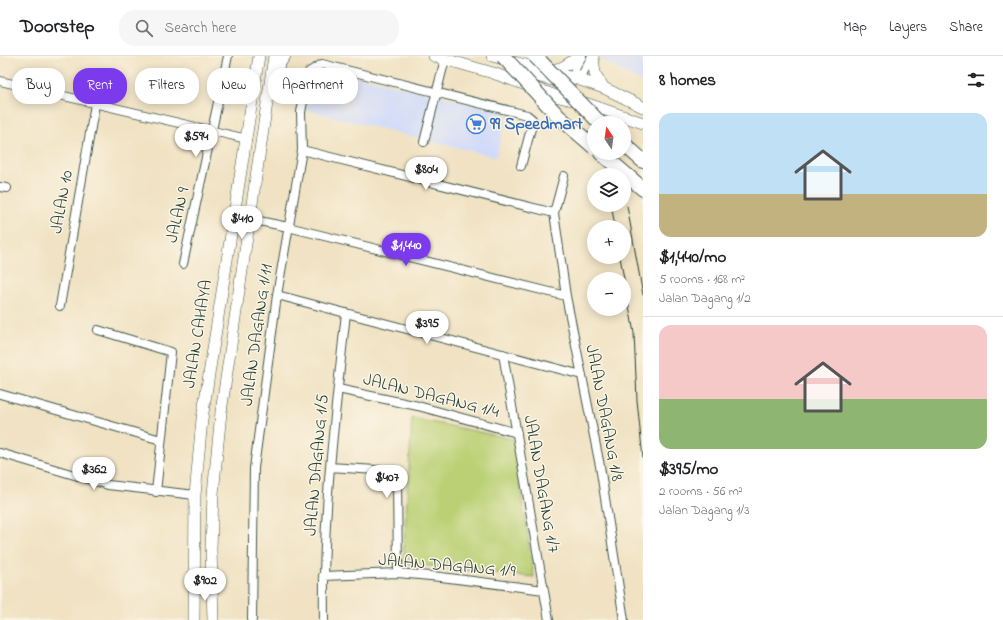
<!DOCTYPE html>
<meta charset="utf-8">
<style>
:root{--surface:#fff;--page:#f6f6f6;--text:#202124;--muted:#757577;--line:#e0e0e0;--accent:#7c3aed}
body{margin:0;font-family:"Indie Flower",sans-serif;background:var(--page);color:var(--text);height:100vh;display:flex;flex-direction:column;font-size:15px;white-space:nowrap}
*{box-sizing:border-box;margin:0}
p{font-size:13px;color:var(--muted)}
.icon{flex:none;width:22px;height:22px;fill:none;stroke:currentColor;stroke-width:2;stroke-linecap:round;stroke-linejoin:round}
.map{position:relative;flex:1;overflow:hidden}
.side{display:flex;flex-direction:column;background:var(--surface);width:360px}
.side>*{flex:none}
.banner{position:absolute;left:12px;top:12px;width:380px;height:36px;display:flex;gap:8px}
.needle{width:26px;rotate:347deg}
.tools{position:absolute;left:587px;top:60px;display:grid;gap:8px}
.tools a{display:grid;place-items:center;width:44px;height:44px;border-radius:50%;background:var(--surface);box-shadow:0 2px 10px #0003;font-size:20px}
.price{position:absolute;translate:-50% -34px;padding:0 9px;border-radius:14px;background:#fff;color:#222;font-size:13px;line-height:26px;filter:drop-shadow(0 1px 2px #0008)}
.price::after{content:'';position:absolute;left:50%;top:24px;width:12px;height:9px;margin-left:-6px;background:inherit;clip-path:polygon(0 0,100% 0,50% 100%)}
.price.on{background:var(--accent);color:#fff}
ul{padding:0;list-style:none}
li{display:grid;align-content:center;gap:8px;height:212px;padding:0 16px}
li+li{border-top:1px solid var(--line)}
li span{display:grid;place-items:center;height:124px;border-radius:12px;color:#555}
li>.icon{margin-inline-start:auto}
span .icon{width:72px;height:72px;fill:#fffc;stroke-width:1}
li b{font-size:17px}
h2{display:flex;justify-content:space-between;align-items:center;height:48px;padding:0 16px;font-size:17px}
.tag{padding:0 14px;border-radius:16px;background:var(--surface);box-shadow:0 2px 10px #0003;font-size:14px;line-height:36px}
.tag.on{background:var(--accent);color:#fff}
header{display:flex;align-items:center;gap:24px;box-sizing:border-box;height:56px;padding:0 20px;background:var(--surface);border-bottom:1px solid var(--line)}
header strong{font-size:19px}
nav{display:flex;gap:22px;margin-inline-start:auto;font-size:14px}
.search{width:280px;height:36px;background:var(--page);display:flex;align-items:center;gap:10px;box-sizing:border-box;padding:0 14px;border-radius:16px;color:var(--muted);font-size:15px}
main{display:flex;flex:1;min-height:0}
.map>svg:first-child{display:block}
.built{fill:#d0daf9}
.green{fill:#bbd075;stroke:#6d8654}
.lines{fill:none;stroke-linecap:round;stroke-linejoin:round}
.street-casing{stroke:#3e5649;stroke-width:10}
.secondary-casing{stroke:#3e5649;stroke-width:12}
.highway-casing{stroke:#3e5649;stroke-width:16}
.street{stroke:#fff;stroke-width:8}
.secondary{stroke:#fff;stroke-width:11}
.highway{stroke:#fff;stroke-width:14}
.tram{stroke:#1f3d34;stroke-width:1}
.highway-bridge-casing{stroke:#3e5649;stroke-width:16;stroke-linecap:butt}
.highway-bridge{stroke:#fff;stroke-width:14}
.labels{text-anchor:middle;dominant-baseline:central;stroke-width:3;stroke-linejoin:round;paint-order:stroke}
.shop-label{font-size:17px;font-weight:bold;fill:#366cbe;stroke:#fcf5e5;text-anchor:start}
.street-label{font-size:17px;fill:#1f3d34;stroke:#fcf5e5}
</style>
<header>
<strong>Doorstep</strong>
<div class="search"><svg class="icon" aria-label="search" viewBox="0 0 24 24"><circle cx="10" cy="10" r="6"/><path d="M15 15l6 6"/></svg>Search here</div>
<nav><a>Map</a><a>Layers</a><a>Share</a></nav>
</header>
<main>
<div class="map">
<svg width="643" height="564" viewBox="0 0 643 564">
<rect width="100%" height="100%" fill="#fcf5e5"/>
<filter id="ink" filterUnits="userSpaceOnUse"><feTurbulence type="fractalNoise" baseFrequency=".025" numOctaves="2"/><feDisplacementMap in="SourceGraphic" scale="8" xChannelSelector="R" yChannelSelector="G"/><feConvolveMatrix kernelMatrix="1 2 1 2 8 2 1 2 1" color-interpolation-filters="sRGB"/></filter>
<filter id="wash" filterUnits="userSpaceOnUse"><feTurbulence type="fractalNoise" baseFrequency=".012" numOctaves="4" result="noise"/><feDisplacementMap in="SourceGraphic" scale="16" xChannelSelector="R" yChannelSelector="G"/><feGaussianBlur stdDeviation="0.9" result="paint"/><feColorMatrix in="noise" values="0 0 0 0 0 0 0 0 0 0 0 0 0 0 0 0 0 1.4 0 .05"/><feComposite in="paint" operator="in"/></filter>
<g filter="url(#wash)">
<rect width="100%" height="100%" fill="#f0e2c3"/>
<path class="built" d="M 603,0 L 643,0 L 643,27 L 601,4 Z
M 322,12 L 507,56 L 496,101 L 305,54 L 312,19 Z"/>
<path class="green" d="M 412,362 L 513,383 L 534,521 L 403,507 Z"/>
</g>
<g filter="url(#ink)">
<g class="lines">
<defs>
<path id="street" d="M 574,22 L 583,17 L 592,0
M 574,22 L 575,13 L 582,0
M 0,25 L 247,83
M 424,86 L 445,3
M 302,94 L 554,157
M 564,120 L 554,157 L 566,240 L 600,410 L 624,564
M 0,131 L 7,132
M 249,163 L 288,171 L 566,240
M 183,208 L 228,0
M 277,239 L 582,319
M 60,250 L 95,48
M 98,274 L 171,296 L 156,436
M 503,298 L 549,564
M 338,333 L 418,350 L 517,377
M 0,338 L 161,384
M 0,397 L 108,429 L 195,439
M 330,411 L 391,415 L 397,422 L 398,517
M 323,520 L 398,517 L 441,521 L 544,534
M 252,564 L 254,412 L 277,239 L 302,94 L 301,56 L 309,16 L 322,8 L 527,59 L 532,63 L 532,69 L 521,110
M 324,564 C 322,461 335,359 346,257"/>
<path id="secondary" d="M 434,0 L 493,17 L 559,41 L 585,47 L 643,67
M 492,0 L 574,22 L 604,32 L 643,51
M 593,0 L 595,18 L 604,32
M 550,15 L 563,11 L 580,0
M 516,16 L 522,16 L 563,27
M 272,19 L 285,0
M 194,564 L 195,439 L 202,363 L 259,0
M 213,564 L 211,493 L 213,438 L 221,356 L 274,0"/>
<path id="highway" d="M 624,88 L 643,105
M 601,97 L 643,133"/>
</defs>
<use href="#street" class="street-casing"/>
<use href="#secondary" class="secondary-casing"/>
<use href="#highway" class="highway-casing"/>
<use href="#street" class="street"/>
<use href="#secondary" class="secondary"/>
<use href="#highway" class="highway"/>
<path class="tram" d="M 627,150 L 643,239
M 612,153 L 615,171
M 620,201 L 634,277 L 637,344 L 643,403"/>
<defs>
<path id="highway-bridge" d="M 503,0 L 558,60 L 594,91
M 535,0 L 600,67"/>
</defs>
<use href="#highway-bridge" class="highway-bridge-casing"/>
<use href="#highway-bridge" class="highway-bridge"/>
</g>
</g>
<defs>
<symbol id="supermarket-ring" viewBox="-11 -11 22 22"><circle r="9.5" fill="#fcf5e5" stroke="#3f7fe0" stroke-width="1.5"/><path d="M-6-5.5h2.5l.6 2H6L4.5 2H-2.5L-4.4-4H-6ZM-1.5 3.2a1.3 1.3 0 1 0 .1 0ZM3 3.2a1.3 1.3 0 1 0 .1 0Z" fill="#3f7fe0"/></symbol>
</defs>
<g fill-rule="evenodd">
<use href="#supermarket-ring" x="465" y="57" width="22" height="22"/>
</g>
<g class="labels">
<g class="shop-label">
<text x="490" y="68">99 Speedmart</text>
</g>
<g class="street-label">
<text transform="translate(62 146) rotate(-80)">JALAN 10</text>
<text transform="translate(178 159) rotate(-77)">JALAN 9</text>
<text transform="translate(198 278) rotate(-81)">JALAN CAHAYA</text>
<text transform="translate(257 279) rotate(-82)">JALAN DAGANG 1/11</text>
<text transform="translate(431 340) rotate(14)">JALAN DAGANG 1/4</text>
<text transform="translate(604 357) rotate(79)">JALAN DAGANG 1/8</text>
<text transform="translate(317 409) rotate(-85)">JALAN DAGANG 1/5</text>
<text transform="translate(541 428) rotate(80)">JALAN DAGANG 1/7</text>
<text transform="translate(447 510) rotate(5)">JALAN DAGANG 1/9</text>
</g>
</g>
</svg>
<div class="tools">
<a><svg class="needle" viewBox="-14 -14 28 28"><path d="M0-13l5 13h-10z" fill="#e53935"/><path d="M0 13l5-13h-10z" fill="#757577"/></svg></a>
<a><svg class="icon" aria-label="layers" viewBox="0 0 24 24"><path d="M12 4l9 5-9 5-9-5zM3 14l9 5 9-5"/></svg></a>
<a>+</a>
<a>−</a>
</div>
<b class="price" style="left:196px;top:102px">$594</b>
<b class="price" style="left:426px;top:135px">$804</b>
<b class="price" style="left:242px;top:184px">$410</b>
<b class="price on" style="left:406px;top:211px">$1,440</b>
<b class="price" style="left:427px;top:289px">$395</b>
<b class="price" style="left:94px;top:435px">$362</b>
<b class="price" style="left:387px;top:443px">$407</b>
<b class="price" style="left:205px;top:546px">$902</b>
<div class="banner">
<a class="tag">Buy</a>
<a class="tag on">Rent</a>
<a class="tag">Filters</a>
<a class="tag">New</a>
<a class="tag">Apartment</a>
</div>
</div>
<section class="side">
<h2>8 homes<svg class="icon" aria-label="filters" viewBox="0 0 24 24"><path d="M4 7h16M4 17h16"/><circle cx="9" cy="7" r="2"/><circle cx="15" cy="17" r="2"/></svg></h2>
<ul>
<li><span style="background:linear-gradient(#bfe0f5 65%,#c2b280 0)"><svg class="icon" aria-label="home" viewBox="0 0 24 24"><path d="M3 11l9-7 9 7M6 9v11h12V9"/></svg></span><div><b>$1,440/mo</b><p>5 rooms · 168 m²</p><p>Jalan Dagang 1/2</p></div></li>
<li><span style="background:linear-gradient(#f6c9c9 60%,#8fb573 0)"><svg class="icon" aria-label="home" viewBox="0 0 24 24"><path d="M3 11l9-7 9 7M6 9v11h12V9"/></svg></span><div><b>$395/mo</b><p>2 rooms · 56 m²</p><p>Jalan Dagang 1/3</p></div></li>
</ul>
</section>
</main>
